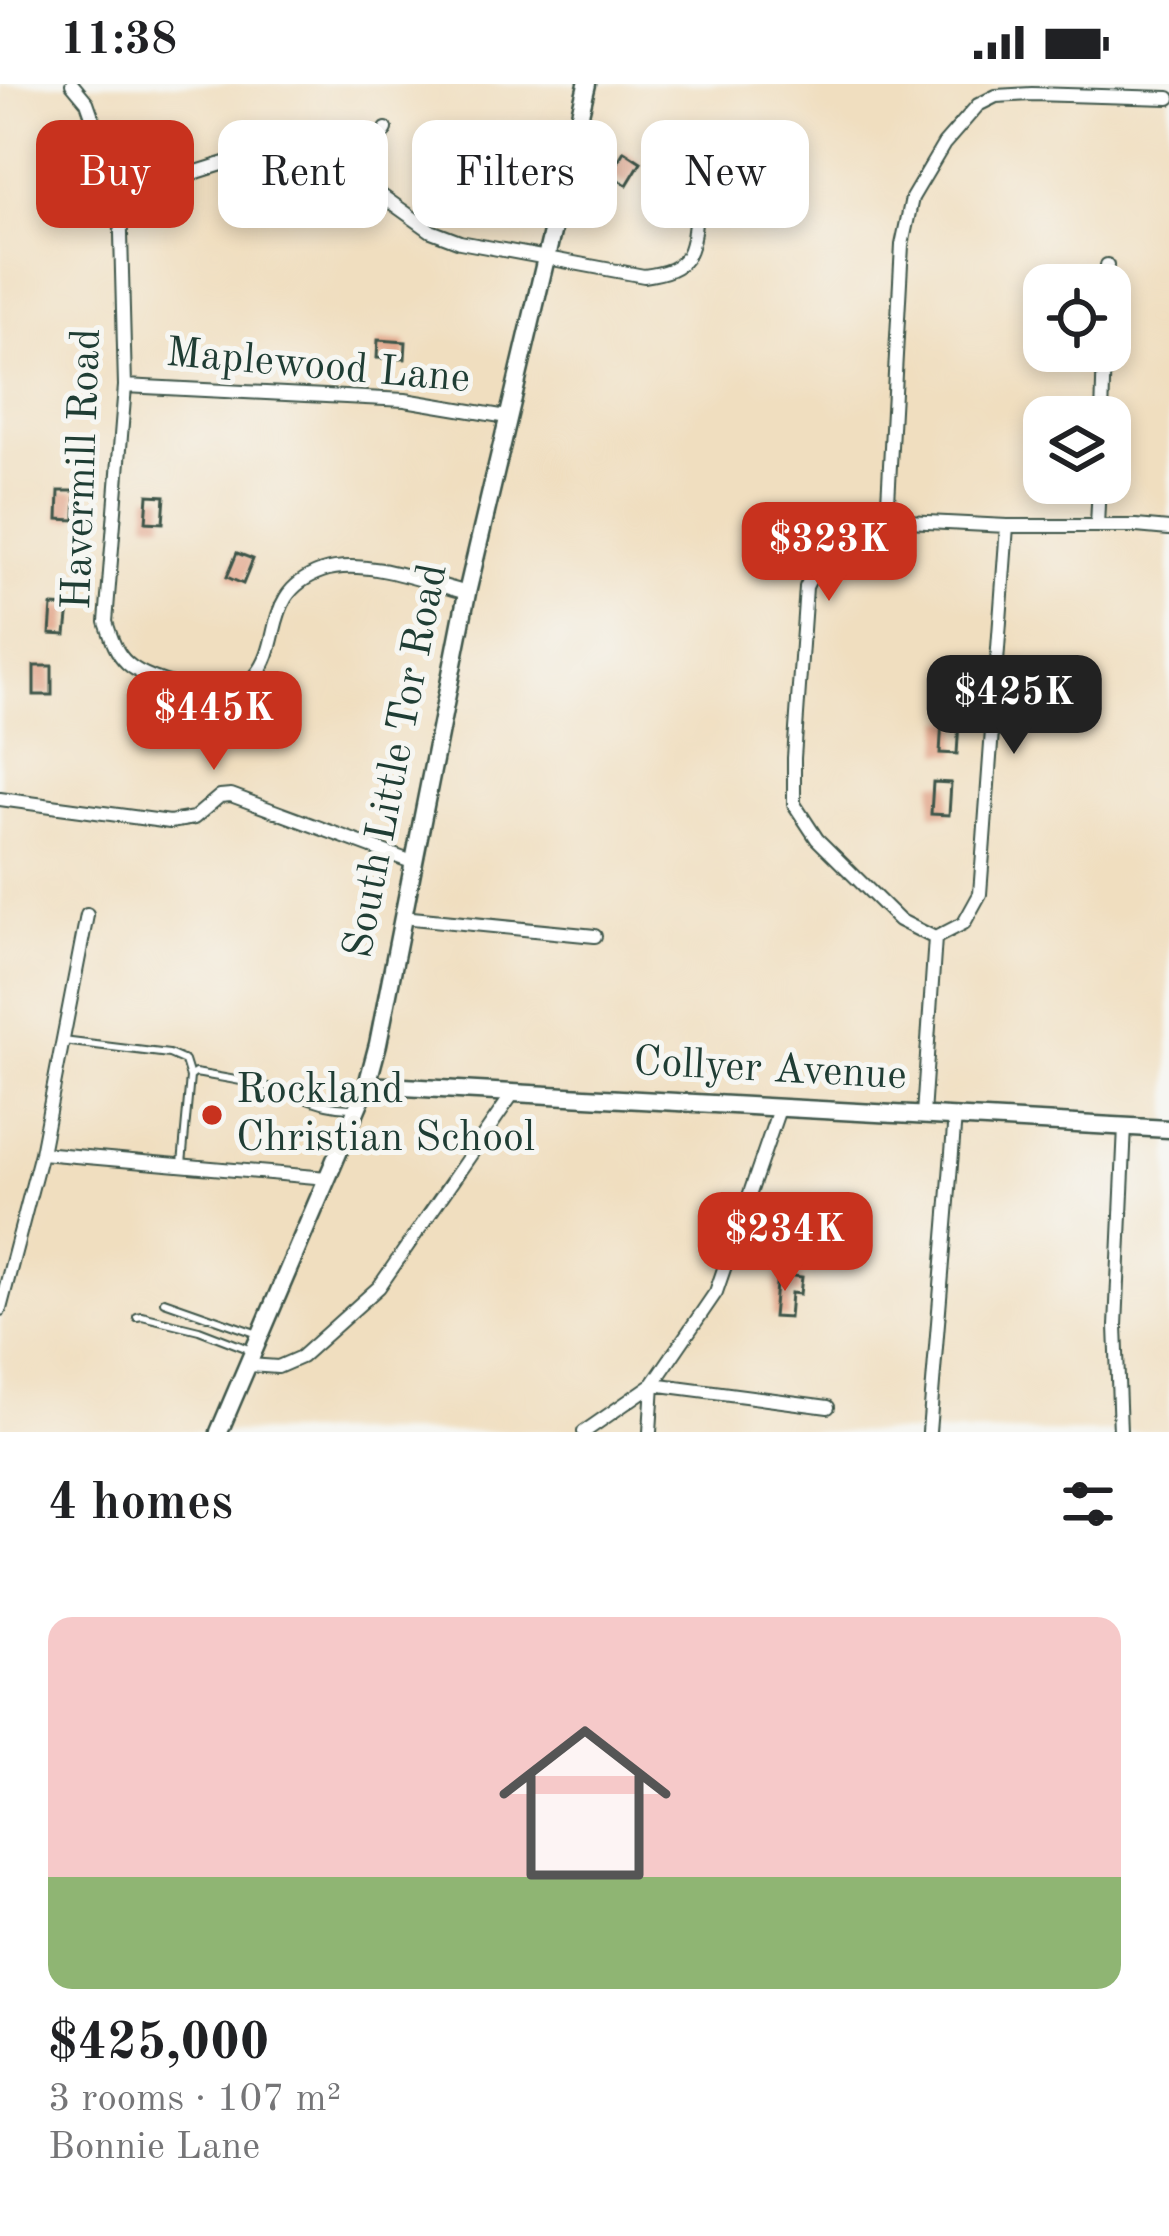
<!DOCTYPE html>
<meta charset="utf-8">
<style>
:root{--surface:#fff;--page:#f6f6f6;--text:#202124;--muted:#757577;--accent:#c8321e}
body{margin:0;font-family:"Old Standard TT",serif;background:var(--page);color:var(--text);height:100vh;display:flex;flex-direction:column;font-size:45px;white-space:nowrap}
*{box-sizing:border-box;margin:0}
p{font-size:39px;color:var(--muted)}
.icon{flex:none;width:66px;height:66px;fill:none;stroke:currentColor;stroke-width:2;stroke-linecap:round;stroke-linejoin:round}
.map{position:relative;height:1348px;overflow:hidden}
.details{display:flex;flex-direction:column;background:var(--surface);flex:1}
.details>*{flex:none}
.top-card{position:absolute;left:36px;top:36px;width:1098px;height:108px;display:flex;gap:24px}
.fabs{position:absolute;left:1023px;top:180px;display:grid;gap:24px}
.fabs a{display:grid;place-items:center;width:108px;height:108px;border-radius:24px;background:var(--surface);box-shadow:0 6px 18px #0003;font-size:60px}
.price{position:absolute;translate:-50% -102px;padding:0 27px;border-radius:24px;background:var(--accent);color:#fff;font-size:39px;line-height:78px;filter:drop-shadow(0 3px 6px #0008)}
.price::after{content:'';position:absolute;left:50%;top:72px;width:36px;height:27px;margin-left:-18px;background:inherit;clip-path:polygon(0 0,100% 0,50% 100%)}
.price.current{background:#222;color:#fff}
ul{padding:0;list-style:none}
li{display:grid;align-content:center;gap:24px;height:636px;padding:0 48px}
li span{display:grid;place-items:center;height:372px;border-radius:24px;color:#555}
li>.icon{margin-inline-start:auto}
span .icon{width:216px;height:216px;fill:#fffc;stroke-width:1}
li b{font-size:51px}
h2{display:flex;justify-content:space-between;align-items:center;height:144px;padding:0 48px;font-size:51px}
.pill{padding:0 42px;border-radius:24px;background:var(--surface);box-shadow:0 6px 18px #0003;font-size:42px;line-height:108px}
.pill.current{background:var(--accent);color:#fff}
.status{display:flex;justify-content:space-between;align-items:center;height:84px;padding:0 60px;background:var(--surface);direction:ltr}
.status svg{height:33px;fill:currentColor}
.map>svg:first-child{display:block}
.building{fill:#e09e80}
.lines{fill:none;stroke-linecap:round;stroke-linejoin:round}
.service-casing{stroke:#3e5549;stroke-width:10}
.minor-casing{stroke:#3e5549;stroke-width:16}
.tertiary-casing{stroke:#3e5549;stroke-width:21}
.service{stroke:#fff;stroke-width:6}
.minor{stroke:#fff;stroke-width:12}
.tertiary{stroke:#fff;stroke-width:16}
.poi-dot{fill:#c8321e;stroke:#f6f6f2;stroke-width:4.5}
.labels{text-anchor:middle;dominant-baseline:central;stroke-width:10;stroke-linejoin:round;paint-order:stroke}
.street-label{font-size:42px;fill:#1f3d34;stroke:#f6f6f2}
.poi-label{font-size:42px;fill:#1f3d34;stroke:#f6f6f2;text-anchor:start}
</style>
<div class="status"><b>11:38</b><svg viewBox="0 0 49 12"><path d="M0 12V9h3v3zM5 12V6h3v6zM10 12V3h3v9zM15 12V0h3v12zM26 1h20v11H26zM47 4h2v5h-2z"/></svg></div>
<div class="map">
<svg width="1169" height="1348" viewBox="0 0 1169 1348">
<rect width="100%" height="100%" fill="#f6f6f2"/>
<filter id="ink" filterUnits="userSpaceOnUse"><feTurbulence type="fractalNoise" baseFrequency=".00833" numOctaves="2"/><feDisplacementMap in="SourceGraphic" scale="24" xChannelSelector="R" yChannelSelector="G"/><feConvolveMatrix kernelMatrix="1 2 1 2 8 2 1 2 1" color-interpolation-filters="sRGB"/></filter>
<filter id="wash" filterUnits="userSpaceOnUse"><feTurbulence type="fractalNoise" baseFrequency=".004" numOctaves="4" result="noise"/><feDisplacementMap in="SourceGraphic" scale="48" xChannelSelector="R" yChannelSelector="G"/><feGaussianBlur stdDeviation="2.7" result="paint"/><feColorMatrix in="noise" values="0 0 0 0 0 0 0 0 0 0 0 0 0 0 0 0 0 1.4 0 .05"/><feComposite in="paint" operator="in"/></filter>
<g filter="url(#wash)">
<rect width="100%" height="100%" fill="#f0debf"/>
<g id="blocks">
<path class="building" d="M 624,67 L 641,78 L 627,101 L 610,91 Z
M 485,108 L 515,113 L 513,130 L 482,125 Z
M 378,256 L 406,258 L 405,275 L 377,274 Z
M 59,407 L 76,407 L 75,436 L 58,435 Z
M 148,411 L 165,412 L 163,439 L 146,438 Z
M 237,469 L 253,475 L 243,500 L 227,493 Z
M 52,522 L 69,523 L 66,551 L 50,550 Z
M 34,582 L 52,582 L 52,611 L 34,611 Z
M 942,636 L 959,638 L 957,670 L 940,669 Z
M 933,698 L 951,699 L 949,731 L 931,730 Z
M 777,1190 L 802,1193 L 800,1210 L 791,1209 L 789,1234 L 773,1233 Z"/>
</g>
</g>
<g filter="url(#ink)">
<use href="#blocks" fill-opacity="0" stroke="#3e5549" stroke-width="3"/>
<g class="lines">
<defs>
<path id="service" d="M 63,957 L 169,970 L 185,977 L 190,993
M 182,1080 L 190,993 L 195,989 C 224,994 252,998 280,1006 C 306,1013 325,1025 353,1024
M 164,1217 L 258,1250
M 137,1233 L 142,1232 L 199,1246 L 251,1266"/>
<path id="minor" d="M 72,0 L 87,18 L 120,112 L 125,302 L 106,538 C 111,553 115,568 127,579 C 150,601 233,619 256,591 C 284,558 262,508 322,487 C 363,473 426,498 467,509
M 357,94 L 386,45
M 120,112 L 235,76 L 288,69 L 314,73 L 357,94 L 431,147 L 460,158 L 644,192 C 690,186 692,171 696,129
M 1106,201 L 1107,181
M 125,302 L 405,316 L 507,333
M 1102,333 L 1104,267
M 887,436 L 902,161 L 912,114 L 944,60 L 978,21 L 996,12 L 1032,10 L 1169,14
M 1097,442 L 1099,399
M 0,715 L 170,738 L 194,734 L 220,712 L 231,711 L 412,778
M 402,833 L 595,852
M 935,854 L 899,836 L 817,755 L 794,720 L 794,674 L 806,503 L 821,472 L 849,446 L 887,436 L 1007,442 L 1136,442 L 1169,445
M 935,854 L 964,839 L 980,810 L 1007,442
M 923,1031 L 935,854
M 41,1069 L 327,1094
M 0,1225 L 41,1069 L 87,831
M 249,1281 L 278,1283 L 301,1273 L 379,1203 L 514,1008
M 584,1348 L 653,1300 L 716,1208 L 779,1025
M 650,1348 L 653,1300 L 828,1323
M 929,1348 L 955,1032
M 1120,1348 L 1116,1242 L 1125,1042"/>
<path id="tertiary" d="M 367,1001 L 1169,1045
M 219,1348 L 367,1001 L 378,960 L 467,509 L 587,0"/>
</defs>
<use href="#service" class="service-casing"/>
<use href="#minor" class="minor-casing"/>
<use href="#tertiary" class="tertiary-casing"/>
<use href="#service" class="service"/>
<use href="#minor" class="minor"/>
<use href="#tertiary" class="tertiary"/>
</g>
</g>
<circle class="poi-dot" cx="212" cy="1031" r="12"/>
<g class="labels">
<g class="street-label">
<text transform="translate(318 283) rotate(5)">Maplewood Lane</text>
<text transform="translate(83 385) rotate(-88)">Havermill Road</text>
<text transform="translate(397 677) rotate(-79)">South Little Tor Road</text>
<text transform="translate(770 986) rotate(3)">Collyer Avenue</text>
</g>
<g class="poi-label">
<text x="236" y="1007">Rockland<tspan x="236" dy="48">Christian School</tspan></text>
</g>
</g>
</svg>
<div class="fabs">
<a><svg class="icon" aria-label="locate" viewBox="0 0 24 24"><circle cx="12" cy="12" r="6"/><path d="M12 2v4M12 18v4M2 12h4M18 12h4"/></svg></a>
<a><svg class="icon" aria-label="layers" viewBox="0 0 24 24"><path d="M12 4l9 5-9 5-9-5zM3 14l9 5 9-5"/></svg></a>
</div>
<b class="price" style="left:829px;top:520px">$323K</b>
<b class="price current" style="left:1014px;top:673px">$425K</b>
<b class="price" style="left:214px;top:689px">$445K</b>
<b class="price" style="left:785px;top:1210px">$234K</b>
<div class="top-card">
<a class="pill current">Buy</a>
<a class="pill">Rent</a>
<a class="pill">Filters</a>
<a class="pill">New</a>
</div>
</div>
<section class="details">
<h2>4 homes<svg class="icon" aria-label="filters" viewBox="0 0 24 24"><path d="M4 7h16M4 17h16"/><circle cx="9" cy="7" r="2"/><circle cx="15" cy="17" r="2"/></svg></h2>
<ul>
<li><span style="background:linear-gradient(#f6c9c9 70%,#8fb573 0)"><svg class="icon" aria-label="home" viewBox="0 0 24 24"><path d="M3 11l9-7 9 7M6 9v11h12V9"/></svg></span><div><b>$425,000</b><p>3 rooms · 107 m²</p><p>Bonnie Lane</p></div></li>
</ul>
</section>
